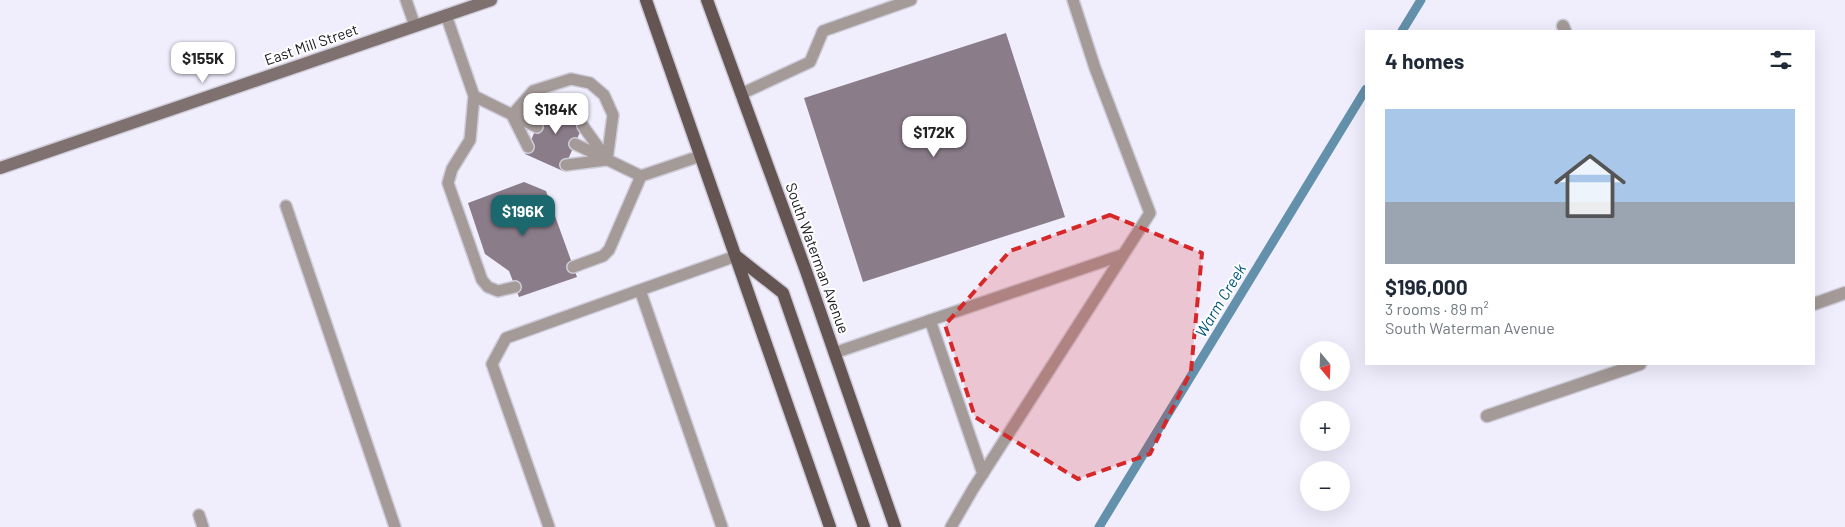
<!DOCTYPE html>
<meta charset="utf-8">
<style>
:root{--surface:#fff;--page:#f2f2f3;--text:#1f2937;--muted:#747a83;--accent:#1b686e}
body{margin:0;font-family:Barlow,sans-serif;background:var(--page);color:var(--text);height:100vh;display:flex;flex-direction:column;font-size:19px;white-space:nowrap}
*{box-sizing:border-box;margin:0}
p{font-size:16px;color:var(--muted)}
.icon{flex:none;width:28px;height:28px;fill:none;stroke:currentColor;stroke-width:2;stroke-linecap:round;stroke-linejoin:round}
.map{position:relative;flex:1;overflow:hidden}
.drawer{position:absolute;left:1365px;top:30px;width:450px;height:335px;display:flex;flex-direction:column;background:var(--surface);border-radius:0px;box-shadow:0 5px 20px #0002}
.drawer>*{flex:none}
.needle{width:32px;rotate:161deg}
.fabs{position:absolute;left:1300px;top:341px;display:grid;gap:10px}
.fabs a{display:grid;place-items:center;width:50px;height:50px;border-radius:50%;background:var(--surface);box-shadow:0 5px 20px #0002;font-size:25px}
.price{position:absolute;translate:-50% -42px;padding:0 11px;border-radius:10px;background:#fff;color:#222;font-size:16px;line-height:32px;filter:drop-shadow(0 1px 2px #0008)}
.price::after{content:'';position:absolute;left:50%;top:30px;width:15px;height:11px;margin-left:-8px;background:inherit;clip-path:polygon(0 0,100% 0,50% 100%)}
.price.on{background:var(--accent);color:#fff}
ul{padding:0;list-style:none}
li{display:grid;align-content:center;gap:10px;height:265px;padding:0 20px}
li span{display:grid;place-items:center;height:155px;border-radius:0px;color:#555}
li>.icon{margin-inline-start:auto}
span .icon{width:90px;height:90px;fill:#fffc;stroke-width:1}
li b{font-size:21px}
h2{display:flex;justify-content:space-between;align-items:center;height:60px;padding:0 20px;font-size:21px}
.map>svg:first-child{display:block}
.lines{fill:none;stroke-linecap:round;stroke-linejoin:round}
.stream{stroke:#6390aa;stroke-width:9}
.building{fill:#8a7c89}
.lane-casing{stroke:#ceccd9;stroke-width:14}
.street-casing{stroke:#ceccd9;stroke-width:15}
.secondary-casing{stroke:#ceccd9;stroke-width:15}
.primary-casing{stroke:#ceccd9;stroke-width:15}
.lane{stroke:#a49a98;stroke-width:11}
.street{stroke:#a49a98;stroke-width:12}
.secondary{stroke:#7f716f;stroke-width:12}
.primary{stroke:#655552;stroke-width:12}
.marked{fill:#d62828;fill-opacity:0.2;stroke:#d62828;stroke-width:4;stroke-dasharray:10 6;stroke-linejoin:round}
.labels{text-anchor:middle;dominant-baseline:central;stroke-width:4;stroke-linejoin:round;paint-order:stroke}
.street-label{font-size:15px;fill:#19181f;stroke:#fff}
.water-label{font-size:16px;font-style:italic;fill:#005779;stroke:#fff}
</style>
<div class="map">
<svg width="1845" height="527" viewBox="0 0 1845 527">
<rect width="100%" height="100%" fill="#f0eefd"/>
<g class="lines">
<path class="stream" d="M 1402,31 L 1421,0
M 1099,527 L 1366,89"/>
</g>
<path class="building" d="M 1006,33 L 1065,217 L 863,282 L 804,98 Z
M 549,99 L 587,116 L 563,171 L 525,154 Z
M 524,182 L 546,191 L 577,277 L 519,297 L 509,271 L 485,254 L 468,203 Z"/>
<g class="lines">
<defs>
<path id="lane" d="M 406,0 L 415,26
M 446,15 L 474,96 L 470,140 L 452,169 L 448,183 L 482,280 L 488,287 L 498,291 L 515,287
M 741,94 L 810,62 L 823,31 L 911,0
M 474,96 L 537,127
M 512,115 L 533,91 L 571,79 L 590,83 L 604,95 L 613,115 L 607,160
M 512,115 L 528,147
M 512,115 L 545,108
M 583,126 L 606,158
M 575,144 L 641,176 L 700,156
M 566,165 L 606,160
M 286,206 L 395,527
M 573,267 L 603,256 L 609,250 L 641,176
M 930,320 L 983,474
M 834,353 L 1122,255
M 199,515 L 203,527
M 549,527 L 492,364 L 506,338 L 640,290
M 722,527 L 640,290 L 736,256
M 951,527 L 973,489 L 1150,213 L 1095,68 L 1073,0"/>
<path id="street" d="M 1563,26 L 1565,31
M 1814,304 L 1845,293
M 1487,416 L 1640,364"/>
<path id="secondary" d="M 0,168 L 491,0"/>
<path id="primary" d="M 646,0 L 830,527
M 707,0 L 806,271 L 895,527
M 736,256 L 783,293 L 864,527"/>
</defs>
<use href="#lane" class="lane-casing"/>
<use href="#street" class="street-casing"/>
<use href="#secondary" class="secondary-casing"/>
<use href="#primary" class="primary-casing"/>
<use href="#lane" class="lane"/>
<use href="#street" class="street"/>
<use href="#secondary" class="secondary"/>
<use href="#primary" class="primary"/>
</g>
<path class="marked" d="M 1110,215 L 1202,253 L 1191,371 L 1150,454 L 1078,479 L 975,417 L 945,325 L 1010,251 Z"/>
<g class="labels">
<g class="street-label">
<text transform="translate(311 44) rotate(-19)">East Mill Street</text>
<text transform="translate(818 258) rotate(70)">South Waterman Avenue</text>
</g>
<g class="water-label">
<text transform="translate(1220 300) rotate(-59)">Warm Creek</text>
</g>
</g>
</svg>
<div class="fabs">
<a><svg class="needle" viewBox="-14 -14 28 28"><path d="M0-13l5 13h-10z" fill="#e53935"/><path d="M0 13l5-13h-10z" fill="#747a83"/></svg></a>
<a>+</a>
<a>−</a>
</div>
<b class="price" style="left:203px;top:84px">$155K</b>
<b class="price" style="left:556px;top:135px">$184K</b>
<b class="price" style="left:934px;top:158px">$172K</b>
<b class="price on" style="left:523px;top:237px">$196K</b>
<section class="drawer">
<h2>4 homes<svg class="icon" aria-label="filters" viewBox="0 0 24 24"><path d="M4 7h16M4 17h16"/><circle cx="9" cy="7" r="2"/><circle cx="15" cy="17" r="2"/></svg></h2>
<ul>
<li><span style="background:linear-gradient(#a9c7e8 60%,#9aa5b1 0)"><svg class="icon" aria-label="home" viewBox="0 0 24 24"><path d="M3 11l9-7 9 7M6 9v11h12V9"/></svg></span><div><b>$196,000</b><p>3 rooms · 89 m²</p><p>South Waterman Avenue</p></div></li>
</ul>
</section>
</div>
